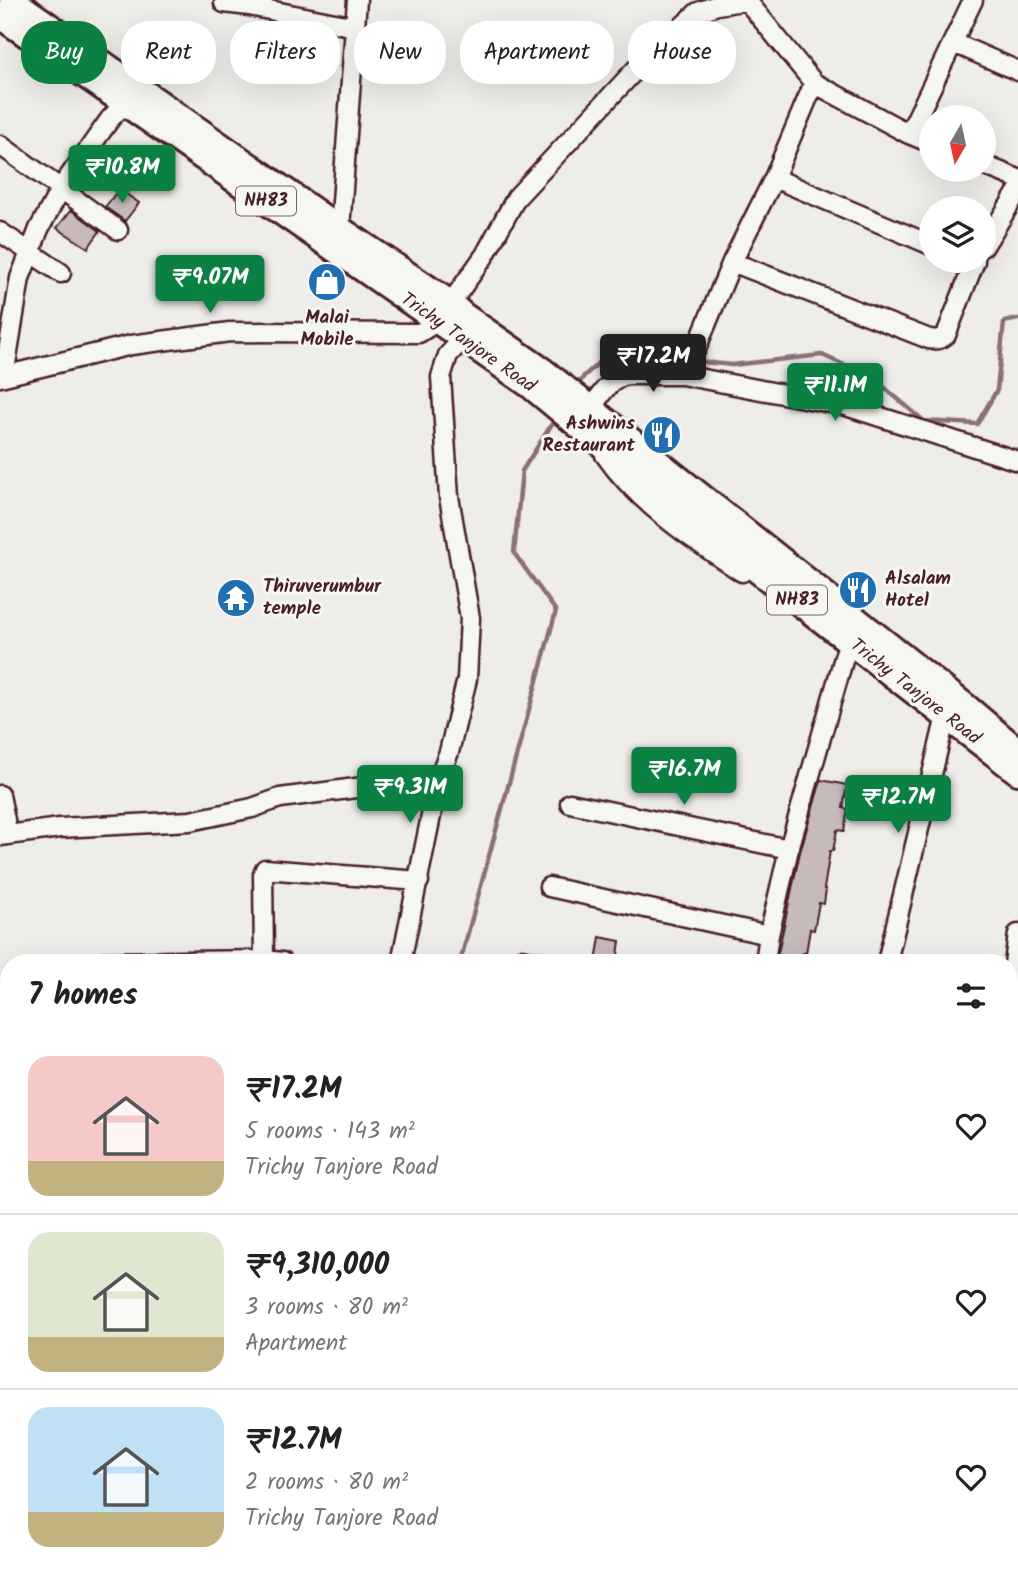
<!DOCTYPE html>
<meta charset="utf-8">
<style>
:root{--surface:#fff;--page:#f6f6f6;--text:#222;--muted:#767676;--line:#e0e0e0;--accent:#0b8043}
body{margin:0;font-family:Kalam,sans-serif;background:var(--page);color:var(--text);height:100vh;display:flex;flex-direction:column;font-size:26px;white-space:nowrap}
*{box-sizing:border-box;margin:0}
p{font-size:23px;color:var(--muted)}
.icon{flex:none;width:38px;height:38px;fill:none;stroke:currentColor;stroke-width:2;stroke-linecap:round;stroke-linejoin:round}
.map{position:relative;flex:1;overflow:hidden}
.side{position:absolute;left:0px;top:954px;width:1018px;height:625px;display:flex;flex-direction:column;background:var(--surface);border-radius:28px 28px 0 0;box-shadow:0 7px 28px #0002}
.side>*{flex:none}
.guide{position:absolute;left:21px;top:21px;width:976px;height:63px;display:flex;gap:14px}
.needle{width:46px;rotate:189deg}
.tools{position:absolute;left:919px;top:105px;display:grid;gap:14px}
.tools a{display:grid;place-items:center;width:77px;height:77px;border-radius:50%;background:var(--surface);box-shadow:0 7px 28px #0002;font-size:35px}
.price{position:absolute;translate:-50% -60px;padding:0 16px;border-radius:7px;background:var(--accent);color:#fff;font-size:23px;line-height:46px;filter:drop-shadow(0 2px 4px #0008)}
.price::after{content:'';position:absolute;left:50%;top:42px;width:21px;height:16px;margin-left:-10px;background:inherit;clip-path:polygon(0 0,100% 0,50% 100%)}
.price.current{background:#222;color:#fff}
ul{padding:0;list-style:none}
li{display:flex;align-items:center;gap:21px;height:175px;padding:0 28px}
li+li{border-top:2px solid var(--line)}
li span{display:grid;place-items:center;flex:none;width:196px;height:140px;border-radius:21px;color:#555}
li>.icon{margin-inline-start:auto}
span .icon{width:84px;height:84px;fill:#fffc;stroke-width:1}
li b{font-size:30px}
h2{display:flex;justify-content:space-between;align-items:center;height:84px;padding:0 28px;font-size:30px}
.pill{padding:0 24px;border-radius:28px;background:var(--surface);box-shadow:0 7px 28px #0002;font-size:24px;line-height:63px}
.pill.current{background:var(--accent);color:#fff}
.map>svg:first-child{display:block}
.lines{fill:none;stroke-linecap:round;stroke-linejoin:round}
.stream{stroke:#8a6f74;stroke-width:4.5}
.building{fill:#c6babb;stroke:#4a1f2b;stroke-width:2}
.minor-casing{stroke:#4a1f2b;stroke-width:23}
.highway-casing{stroke:#4a1f2b;stroke-width:30}
.minor{stroke:#f6f6f2;stroke-width:18}
.highway{stroke:#f6f6f2;stroke-width:24}
.labels{text-anchor:middle;dominant-baseline:central;stroke-width:6;stroke-linejoin:round;paint-order:stroke}
.shield{fill:#f6f6f2;stroke:#7e6067;stroke-width:2}
.shield-label{font-size:18px;font-weight:bold;fill:#4a1f2b}
.poi-label{font-size:19px;font-weight:bold;fill:#4a1f2b;stroke:#f6f6f2;text-anchor:start}
.street-label{font-size:19px;fill:#4a1f2b;stroke:#f6f6f2}
</style>
<div class="map">
<svg width="1018" height="1577" viewBox="0 0 1018 1577">
<rect width="100%" height="100%" fill="#efedea"/>
<filter id="ink" filterUnits="userSpaceOnUse"><feTurbulence type="fractalNoise" baseFrequency=".0143" numOctaves="2"/><feDisplacementMap in="SourceGraphic" scale="14" xChannelSelector="R" yChannelSelector="G"/><feConvolveMatrix kernelMatrix="1 2 1 2 8 2 1 2 1" color-interpolation-filters="sRGB"/></filter>
<g filter="url(#ink)">
<g class="lines">
<path class="stream" d="M 693,361 L 732,365 L 822,355 L 873,378 L 924,421 L 977,424 L 997,390 L 1004,322 L 1018,319
M 576,388 L 584,376 L 610,353 L 684,360
M 460,962 L 556,611 L 514,553 L 522,471 L 557,416
M 128,1570 L 130,1577"/>
</g>
<path class="building" d="M 119,189 L 139,203 L 125,221 L 105,207 Z
M 71,210 L 100,231 L 88,248 L 57,228 Z
M 821,780 L 847,785 L 843,808 L 848,809 L 844,831 L 837,830 L 833,851 L 830,851 L 824,889 L 826,889 L 824,904 L 819,903 L 814,930 L 810,929 L 806,953 L 803,953 L 801,962 L 776,962 L 800,852 Z
M 600,937 L 620,941 L 617,962 L 596,962 Z"/>
<g class="lines">
<defs>
<path id="minor" d="M 747,1 L 814,83
M 224,3 L 249,6 L 355,27
M 954,43 L 1018,71
M 909,134 L 973,0
M 0,145 L 118,230
M 984,165 L 1018,179
M 774,178 L 931,245
M 340,229 L 357,0
M 0,232 L 61,273
M 984,246 L 1018,191
M 732,262 L 929,339 C 936,340 940,340 946,335 L 975,261
M 682,375 L 846,406 L 1018,461
M 4,376 L 20,278 L 39,229 L 61,188 L 110,119 L 125,103
M 0,377 L 131,345 L 230,332 L 419,333 L 438,321 L 485,255 L 516,198 L 638,67 L 698,12 L 717,5 L 749,0
M 591,409 C 601,394 608,381 626,375 L 682,375 L 696,349 L 732,262 L 774,178 L 814,83 L 909,134 L 931,143
M 605,455 C 638,503 693,540 742,572
M 0,795 L 8,835
M 570,803 L 789,849
M 0,836 L 60,828 L 190,821 L 252,808 L 280,798 L 439,777 L 449,752 L 467,679 L 470,618 L 449,497 L 441,377 L 448,355 L 463,339
M 549,887 L 769,935
M 521,959 L 541,962
M 264,960 L 263,874 L 265,869 L 419,881
M 102,962 L 264,960 L 282,962
M 401,962 L 439,777
M 765,962 L 769,935 L 789,849 L 849,640
M 887,962 L 946,716
M 1010,993 L 1018,934
M 0,1097 L 9,1097
M 1010,1314 L 1018,1315
M 1010,1399 L 1018,1400
M 1010,1483 L 1018,1484
M 343,1570 L 407,1573 L 434,1570
M 581,1570 L 589,1577
M 717,1570 L 733,1577
M 953,1570 L 1000,1577
M 523,1577 L 528,1570
M 644,1577 L 647,1570
M 805,1577 L 807,1570"/>
<path id="highway" d="M 12,0 L 340,229 L 450,303 L 463,315 L 542,370 L 965,706 L 1018,751
M 0,16 L 531,386 L 704,529 L 1018,772"/>
</defs>
<use href="#minor" class="minor-casing"/>
<use href="#highway" class="highway-casing"/>
<use href="#minor" class="minor"/>
<use href="#highway" class="highway"/>
</g>
</g>
<defs>
<symbol id="shop-disc" viewBox="-11 -11 22 22"><circle r="9.5" fill="#1f6fb2" stroke="#f6f6f2"/><path d="M-5-2.5h2.3a2.7 3.5 0 0 1 5.4 0H5L5.5 6h-11ZM-1.5-2.5h3a1.5 2.3 0 0 0-3 0Z" fill="#fff"/></symbol>
<symbol id="restaurant-disc" viewBox="-11 -11 22 22"><circle r="9.5" fill="#1f6fb2" stroke="#f6f6f2"/><path d="M-5-6h1v4h1v-4h1v4h1v-4h1v5L-1.5 .5V6h-2V.5L-5-1ZM5-6V6H3V1.5H1.5Q1.5-4 5-6Z" fill="#fff"/></symbol>
<symbol id="temple-disc" viewBox="-11 -11 22 22"><circle r="9.5" fill="#1f6fb2" stroke="#f6f6f2"/><path d="M0-6L5-2H3V0L6.5 2.5H4V6H1.5V3h-3V6H-4V2.5H-6.5L-3 0V-2H-5Z" fill="#fff"/></symbol>
</defs>
<g fill-rule="evenodd">
<use href="#shop-disc" x="305" y="260" width="44" height="44"/>
<use href="#restaurant-disc" x="640" y="413" width="44" height="44"/>
<use href="#restaurant-disc" x="836" y="568" width="44" height="44"/>
<use href="#temple-disc" x="214" y="576" width="44" height="44"/>
</g>
<g class="labels">
<g class="shield">
<rect x="236" y="186.5" width="60" height="29" rx="5"/>
<rect x="767" y="585.5" width="60" height="29" rx="5"/>
</g>
<g class="shield-label">
<text x="266" y="201">NH83</text>
<text x="797" y="600">NH83</text>
</g>
<g class="poi-label">
<text x="327" y="318" text-anchor="middle">Malai<tspan x="327" dy="22">Mobile</tspan></text>
<text x="635" y="424" text-anchor="end">Ashwins<tspan x="635" dy="22">Restaurant</tspan></text>
<text x="885" y="579">Alsalam<tspan x="885" dy="22">Hotel</tspan></text>
<text x="263" y="587">Thiruverumbur<tspan x="263" dy="22">temple</tspan></text>
</g>
<g class="street-label">
<text transform="translate(468 343) rotate(35)">Trichy Tanjore Road</text>
<text transform="translate(915 692) rotate(38)">Trichy Tanjore Road</text>
</g>
</g>
</svg>
<div class="tools">
<a><svg class="needle" viewBox="-14 -14 28 28"><path d="M0-13l5 13h-10z" fill="#e53935"/><path d="M0 13l5-13h-10z" fill="#767676"/></svg></a>
<a><svg class="icon" aria-label="layers" viewBox="0 0 24 24"><path d="M12 4l9 5-9 5-9-5zM3 14l9 5 9-5"/></svg></a>
</div>
<b class="price" style="left:122px;top:205px">₹10.8M</b>
<b class="price" style="left:210px;top:315px">₹9.07M</b>
<b class="price current" style="left:653px;top:394px">₹17.2M</b>
<b class="price" style="left:835px;top:423px">₹11.1M</b>
<b class="price" style="left:684px;top:807px">₹16.7M</b>
<b class="price" style="left:410px;top:825px">₹9.31M</b>
<b class="price" style="left:898px;top:835px">₹12.7M</b>
<div class="guide">
<a class="pill current">Buy</a>
<a class="pill">Rent</a>
<a class="pill">Filters</a>
<a class="pill">New</a>
<a class="pill">Apartment</a>
<a class="pill">House</a>
</div>
<section class="side">
<h2>7 homes<svg class="icon" aria-label="filters" viewBox="0 0 24 24"><path d="M4 7h16M4 17h16"/><circle cx="9" cy="7" r="2"/><circle cx="15" cy="17" r="2"/></svg></h2>
<ul>
<li><span style="background:linear-gradient(#f6c9c9 75%,#c2b280 0)"><svg class="icon" aria-label="home" viewBox="0 0 24 24"><path d="M3 11l9-7 9 7M6 9v11h12V9"/></svg></span><div><b>₹17.2M</b><p>5 rooms · 143 m²</p><p>Trichy Tanjore Road</p></div><svg class="icon" aria-label="heart" viewBox="0 0 24 24"><path d="M12 20l-8-8c-3-5 5-10 8-4 3-6 11-1 8 4z"/></svg></li>
<li><span style="background:linear-gradient(#dfe7d0 75%,#c2b280 0)"><svg class="icon" aria-label="home" viewBox="0 0 24 24"><path d="M3 11l9-7 9 7M6 9v11h12V9"/></svg></span><div><b>₹9,310,000</b><p>3 rooms · 80 m²</p><p>Apartment</p></div><svg class="icon" aria-label="heart" viewBox="0 0 24 24"><path d="M12 20l-8-8c-3-5 5-10 8-4 3-6 11-1 8 4z"/></svg></li>
<li><span style="background:linear-gradient(#bfe0f5 75%,#c2b280 0)"><svg class="icon" aria-label="home" viewBox="0 0 24 24"><path d="M3 11l9-7 9 7M6 9v11h12V9"/></svg></span><div><b>₹12.7M</b><p>2 rooms · 80 m²</p><p>Trichy Tanjore Road</p></div><svg class="icon" aria-label="heart" viewBox="0 0 24 24"><path d="M12 20l-8-8c-3-5 5-10 8-4 3-6 11-1 8 4z"/></svg></li>
</ul>
</section>
</div>
